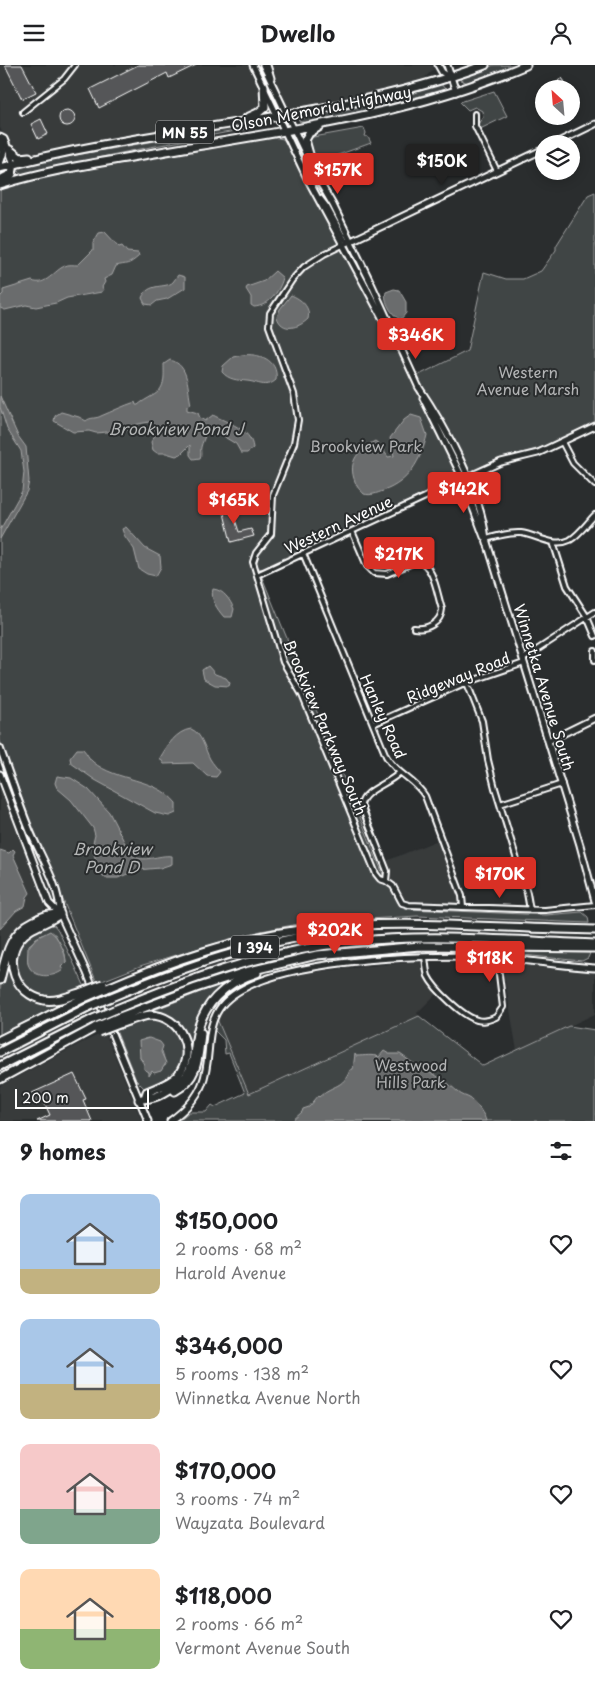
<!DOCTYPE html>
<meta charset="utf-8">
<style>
:root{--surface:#fff;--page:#f2f2f2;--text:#202124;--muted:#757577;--accent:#d93025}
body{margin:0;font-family:"Playpen Sans",sans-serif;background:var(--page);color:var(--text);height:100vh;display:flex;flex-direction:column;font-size:19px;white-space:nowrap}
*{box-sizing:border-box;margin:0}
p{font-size:16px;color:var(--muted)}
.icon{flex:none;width:28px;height:28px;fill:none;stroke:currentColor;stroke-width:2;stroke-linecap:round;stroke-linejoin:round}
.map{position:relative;height:1056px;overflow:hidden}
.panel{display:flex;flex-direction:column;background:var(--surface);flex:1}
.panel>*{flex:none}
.needle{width:32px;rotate:334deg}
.buttons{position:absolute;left:535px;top:15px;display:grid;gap:10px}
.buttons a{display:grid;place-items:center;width:45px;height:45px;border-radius:50%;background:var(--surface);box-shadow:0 2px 12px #0003;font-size:25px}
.scale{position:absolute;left:15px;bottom:12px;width:134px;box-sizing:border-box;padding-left:5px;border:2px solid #fff;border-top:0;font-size:14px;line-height:18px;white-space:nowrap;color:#fff;-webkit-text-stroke:4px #2a2d2e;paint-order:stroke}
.price{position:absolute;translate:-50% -42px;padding:0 11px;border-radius:5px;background:var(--accent);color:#fff;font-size:16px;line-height:32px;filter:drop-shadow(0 1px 2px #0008)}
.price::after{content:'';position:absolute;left:50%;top:30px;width:15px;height:11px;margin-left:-8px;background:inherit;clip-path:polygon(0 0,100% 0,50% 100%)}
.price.selected{background:#222;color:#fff}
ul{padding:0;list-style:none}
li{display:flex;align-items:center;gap:15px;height:125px;padding:0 20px}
li span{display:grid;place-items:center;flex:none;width:140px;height:100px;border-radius:10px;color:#555}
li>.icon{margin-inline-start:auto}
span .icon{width:60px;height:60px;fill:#fffc;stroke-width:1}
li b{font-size:21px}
h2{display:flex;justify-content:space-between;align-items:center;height:60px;padding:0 20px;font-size:21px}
header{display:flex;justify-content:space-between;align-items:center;height:65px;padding:0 20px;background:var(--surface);font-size:22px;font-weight:700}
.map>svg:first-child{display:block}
.built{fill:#373a3b}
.green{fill:#414445;stroke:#a0a2a2;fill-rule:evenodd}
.water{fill:#6a6c6d;stroke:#a6a7a7}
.building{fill:#555758;stroke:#fff}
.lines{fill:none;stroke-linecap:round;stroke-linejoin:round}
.street-casing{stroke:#fff;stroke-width:8}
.secondary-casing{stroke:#fff;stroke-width:9}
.highway-casing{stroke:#fff;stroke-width:11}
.street{stroke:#2a2d2e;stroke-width:4}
.secondary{stroke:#2a2d2e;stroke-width:5}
.highway{stroke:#2a2d2e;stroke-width:7}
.highway-bridge-casing{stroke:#fff;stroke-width:11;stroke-linecap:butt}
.highway-bridge{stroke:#2a2d2e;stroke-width:7}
.labels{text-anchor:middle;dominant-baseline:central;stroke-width:4;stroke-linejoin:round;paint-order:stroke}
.shield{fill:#2a2d2e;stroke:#bfc0c0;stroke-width:1}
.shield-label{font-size:14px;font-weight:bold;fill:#fff}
.street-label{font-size:15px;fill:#fff;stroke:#2a2d2e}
.park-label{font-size:15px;fill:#b3b4b5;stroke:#2a2d2e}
.water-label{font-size:16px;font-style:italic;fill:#b4b6b6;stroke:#2a2d2e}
</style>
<header><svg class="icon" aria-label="menu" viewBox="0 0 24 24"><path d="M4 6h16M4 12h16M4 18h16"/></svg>Dwello<svg class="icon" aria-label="person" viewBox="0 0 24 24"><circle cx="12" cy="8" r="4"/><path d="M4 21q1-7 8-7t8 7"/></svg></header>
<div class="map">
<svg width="595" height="1056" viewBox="0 0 595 1056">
<rect width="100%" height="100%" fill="#2a2d2e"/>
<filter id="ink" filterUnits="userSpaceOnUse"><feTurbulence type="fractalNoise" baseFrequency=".02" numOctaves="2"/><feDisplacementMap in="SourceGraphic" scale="10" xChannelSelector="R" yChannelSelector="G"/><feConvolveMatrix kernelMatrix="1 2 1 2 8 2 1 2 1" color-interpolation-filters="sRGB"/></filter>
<g filter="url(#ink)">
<path class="built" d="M 0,0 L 432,0 L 434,4 L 419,18 L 379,29 L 86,80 L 16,95 L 0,63 Z
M 0,719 L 45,842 L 43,848 L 0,908 Z
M 438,775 L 460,834 L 457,837 L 451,838 L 403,835 L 395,819 L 390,814 L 390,806 L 386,796 Z
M 418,896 L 423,899 L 427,915 L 437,928 L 417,948 L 419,951 L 249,1029 L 217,954 L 225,942 L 237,931 L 270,917 L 311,907 Z
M 502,898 L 595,906 L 595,949 L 517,986 Z
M 105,967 L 142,1056 L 0,1056 L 0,1021 L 81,978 Z"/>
<path class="green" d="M 494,0 L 518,0 L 468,18 L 460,15 L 462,12 Z
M 441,19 L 445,24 L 362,47 L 306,57 L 300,57 L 298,53 L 369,40 Z
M 494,26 L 507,51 L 480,64 L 478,59 L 483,52 L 482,46 L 475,42 L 468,45 L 460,37 Z
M 252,59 L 253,63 C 176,76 100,92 23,109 L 18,106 L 19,102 L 65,92 Z
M 364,63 L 366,68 L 365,71 L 368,72 L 371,78 L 316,98 L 308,83 L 308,73 Z
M 274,72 L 283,74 L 288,80 L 389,269 L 457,410 L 455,415 L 449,417 L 263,504 L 258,503 L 256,493 L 274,468 L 275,432 L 296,380 L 300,362 L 299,334 L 271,261 C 271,244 282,232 292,219 L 289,215 L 270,243 L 266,261 L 293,332 L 295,362 L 292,375 L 271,429 L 269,468 L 251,491 L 251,500 L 255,514 L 262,512 L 387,819 L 391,823 L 398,838 L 407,844 L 546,850 L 582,847 L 588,852 L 589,858 L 417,851 L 304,858 L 261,866 L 217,878 L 143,900 L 97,918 L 31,757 L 0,676 L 0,124 L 42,113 L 104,101 Z
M 595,127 L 595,358 L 544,382 L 498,394 L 471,406 L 468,405 L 417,311 L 467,286 L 484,207 L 506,214 L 523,214 L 541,206 L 556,185 L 556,181 L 588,130 Z
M 50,860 L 54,860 L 58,865 L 85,922 C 75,926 62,933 52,933 C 21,933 2,894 26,872 C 33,866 42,862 50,860 ZM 55,869 L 65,889 L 66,897 L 61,902 L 31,904 L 28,898 L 29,880 L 41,870 Z
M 398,884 L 590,888 L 588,893 L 582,896 C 539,892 496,886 453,886 C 411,886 369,891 327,896 L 327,893 Z
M 9,887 L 10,901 L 30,932 L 71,934 L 0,970 L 0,924 Z
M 221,919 L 222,922 L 210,935 L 191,991 L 189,991 L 182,964 L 149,947 Z
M 419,951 L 483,1001 L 569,961 L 595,965 L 595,1056 L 178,1056 L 189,1047 L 206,1047 L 212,1040 L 215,1042 L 245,1028 L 229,988 L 225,989 L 224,975 L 214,965 L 217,954 L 249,1029 Z
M 152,952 L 172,959 C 175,965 180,971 182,977 C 190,1000 166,1022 144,1023 L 136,1015 L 115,963 ZM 148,973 L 162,986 L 166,1000 L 157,1006 L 152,1006 L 150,1009 L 140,993 L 144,974 Z"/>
<path class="water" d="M 105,167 L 119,182 L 122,181 L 127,187 L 138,188 L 139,191 C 128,201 127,198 116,201 L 112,210 L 104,214 L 105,217 L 102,222 L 104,225 L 102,227 L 67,233 L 56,238 L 36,242 L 26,240 L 5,245 L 0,243 L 0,232 L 3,229 L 3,225 L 32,216 C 46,222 54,205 65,201 C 68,199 74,200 78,200 L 93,185 L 93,178 L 99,168 Z
M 275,206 L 283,213 C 279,227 269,241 254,242 L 251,240 L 251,232 L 246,224 L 247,222 L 264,216 Z
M 178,210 L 185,212 L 185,223 L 167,234 L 157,236 L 152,240 L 145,239 L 142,233 C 148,217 166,224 173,217 C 175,215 176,212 178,210 Z
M 394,224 L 399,225 L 406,237 L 406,248 L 401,254 C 392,252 383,235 386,227 Z
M 291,230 C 301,234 311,242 308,254 C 299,263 282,268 277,252 L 280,244 Z
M 242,290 C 258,288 279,294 276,315 C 266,324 258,317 247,316 C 237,315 229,315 222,307 L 223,301 L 233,292 Z
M 170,295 C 190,300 187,324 191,339 L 187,341 L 187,345 L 198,348 L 200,353 L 205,356 L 213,350 C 227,358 251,363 253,383 L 247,388 L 241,388 L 236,379 L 226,373 L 221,367 L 213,371 L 205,368 C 205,374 202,377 201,382 C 200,386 202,389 200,393 L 193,394 L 190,390 L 190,380 L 181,389 L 176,391 L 166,388 L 157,388 L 153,385 L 151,377 L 156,368 L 154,361 L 149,357 L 138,359 L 128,365 L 96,368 L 89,366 L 73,367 L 54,356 L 55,351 L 61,347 L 79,352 L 86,356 C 90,352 96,354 101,351 C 113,346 123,341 135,337 L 136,340 L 138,340 C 141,337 147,334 152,331 C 166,324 164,312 164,299 Z
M 0,331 L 18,371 L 26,382 L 29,416 L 27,426 L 0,474 L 0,465 L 22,426 L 24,407 L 21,386 L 7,364 L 0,342 Z
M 411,350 L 421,353 L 427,370 C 421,395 409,417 383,426 C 377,428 371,431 364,429 C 362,426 359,425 357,421 C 346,399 356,386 375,376 L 379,379 L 388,392 L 394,391 L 390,373 L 404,355 Z
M 126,462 L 145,483 L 160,491 L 161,502 L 156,511 L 147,509 L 139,504 L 134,484 L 124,470 L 122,464 Z
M 213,524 C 224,525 230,535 234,544 L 232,552 L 224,552 C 217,544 210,534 213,524 Z
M 208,601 L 215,609 L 226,613 L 230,618 L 229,621 L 215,620 L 204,614 L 202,605 Z
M 191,664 C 202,668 205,685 210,694 C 213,699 217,703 220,707 L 216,712 L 207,711 L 193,698 L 164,699 L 160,693 C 167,681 176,666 191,664 Z
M 77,684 L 83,684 C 87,688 89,694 93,697 C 117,717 155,712 176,738 L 176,748 L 169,751 L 155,748 L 95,715 L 71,698 L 70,693 Z
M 57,711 L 71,713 L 88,724 L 109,747 L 131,790 C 145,799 158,789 172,791 L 172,799 L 160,803 L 137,805 L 118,813 L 105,813 L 99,806 L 92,782 L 95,770 L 93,763 L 71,735 L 57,723 L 55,718 Z
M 13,784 L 15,786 L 13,790 L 30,828 L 27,832 L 25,841 L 16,846 L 0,864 L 0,785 L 9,788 Z
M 50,866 C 58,871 66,888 66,897 L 61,902 L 63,905 C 53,913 33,914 28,899 C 27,894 28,888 28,883 L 36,873 Z
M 149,973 L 160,977 L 163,981 L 161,987 L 166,998 L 161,1006 L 154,1008 L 152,1006 L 149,1011 L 149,1007 L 144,1004 L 144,997 L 140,993 L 139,976 Z
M 384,986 L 389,989 L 400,989 L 417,1001 L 424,1001 L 427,1004 L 426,1007 C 437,1009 448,1018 458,1027 C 462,1031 467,1031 471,1034 C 476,1038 485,1050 486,1056 L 292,1056 L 302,1047 L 303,1044 L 309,1042 L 319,1030 L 320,1031 C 333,1019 343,1024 350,1005 L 353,1004 L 355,989 L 356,991 C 365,991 372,989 379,992 Z"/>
<path class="building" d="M 5,0 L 22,0 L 36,27 L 22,34 Z
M 138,0 L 196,0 L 169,13 L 167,8 L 99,43 L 90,24 Z
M 562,13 L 570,24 L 544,24 L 550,19 L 551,21 Z
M59 53a8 8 0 1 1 16 0a8 8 0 1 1-16 0Z
M 41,54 L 48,69 L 38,74 L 31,59 Z
M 230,438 L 239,467 L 251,464 L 254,471 L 231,477 L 222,440 Z
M 74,1009 L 86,1034 L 83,1035 L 92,1056 L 37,1056 L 50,1050 L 43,1035 L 36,1038 L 32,1028 Z"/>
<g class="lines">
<defs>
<path id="street" d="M 23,47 L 64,14 L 75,0
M 475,49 L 475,61 L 497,106
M 320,133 L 327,142 L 345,175 L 349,177 L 324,189 L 304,202 L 292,215 L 270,248 L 269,261 L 294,329 L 298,355 L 294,378 L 273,430 L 271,469 L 256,488 L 253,497 L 283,597 L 302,630 L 376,809 L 380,814 L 386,816
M 562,377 L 573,398 L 595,420
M 352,466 L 367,501 L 374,508 L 387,509 L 417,496 C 434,498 437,530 442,544 C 441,558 427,565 414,563
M 486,474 C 497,471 509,467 521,468 C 537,470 554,483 570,475 C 580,469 587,458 595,450
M 553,477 L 567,521 L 587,552 L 595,571
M 303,488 L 386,691 C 396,709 415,714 425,731 L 462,831 L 463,842
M 257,510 L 462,415
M 595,586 L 595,595
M 523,594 L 595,547
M 467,618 L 482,656 L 488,695 L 495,723 L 527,828 L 530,845
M 373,659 L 460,620 L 524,598
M 399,708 C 389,719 363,725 361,740 L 387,806 L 386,816 L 393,821 L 402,838 L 409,840 L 545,845 L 595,840
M 500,739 L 562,719
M 425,892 C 426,898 426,905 428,911 C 434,924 464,952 477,955 C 484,957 490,955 496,952 L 503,942 L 497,893"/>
<path id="secondary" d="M 253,0 L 306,111 L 391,269
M 263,0 L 309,96
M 267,0 L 271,13
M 438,0 L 442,7 L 449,12
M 447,0 L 456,27
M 0,72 L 4,74 L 14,99
M 554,79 L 595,59
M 312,104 L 333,140 L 371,218 L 419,323
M 349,177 L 544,84
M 418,321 C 446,363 480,424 486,474 L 580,780 L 595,836
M 423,333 L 460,408 L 484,472
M 466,413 L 501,397 L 538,388 L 595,361
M 548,676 L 595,653
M 0,683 C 10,711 19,739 30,766 C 41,792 60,821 60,849
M 0,709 L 49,838 L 60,849 L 87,908 L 148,1056
M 170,1056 C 184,1046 196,1035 202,1019 C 213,993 203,963 222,940 C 261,893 427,889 486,892 C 522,894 558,900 595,903"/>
<path id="highway" d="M 247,53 L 258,48 L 265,42 L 264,21
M 0,77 L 3,87 L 0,96
M 10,85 L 20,93 L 29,92
M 0,103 C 159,59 329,58 485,0
M 314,107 L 305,75 L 309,68 L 320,61
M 0,115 L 12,109 L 14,99
M 0,120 C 45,106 91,99 137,91 C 268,68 403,53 526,0
M 60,849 C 47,859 30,861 20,874 C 3,896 16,930 44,935 C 57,937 70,931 82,927
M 0,915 C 6,891 9,868 34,856 C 43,851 49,849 60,849
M 105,924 C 170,896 238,872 308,864 C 404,853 499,864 595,865
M 109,933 C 183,902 260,875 340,866
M 114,945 C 191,913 270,885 353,877 C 433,868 515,876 595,879
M 117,953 L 196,923 L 245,907 L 317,890 L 420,881 L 594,883
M 119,959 C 129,956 140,951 150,950 C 181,950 197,987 178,1010 C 170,1019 158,1022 147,1027 L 145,1033
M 0,975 L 84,933
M 0,987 L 88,942
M 0,1001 L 93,954
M 0,1014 L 96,962
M 175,1026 C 199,1013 198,992 201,968
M 139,1035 C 144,1033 146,1034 150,1033 C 160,1032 179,1019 186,1011 C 194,1001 194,987 196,974 C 201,940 224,918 257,908"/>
</defs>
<use href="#street" class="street-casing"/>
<use href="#secondary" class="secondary-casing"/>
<use href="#highway" class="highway-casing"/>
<use href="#street" class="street"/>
<use href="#secondary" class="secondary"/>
<use href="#highway" class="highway"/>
<defs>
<path id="highway-bridge" d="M 82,927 L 103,919
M 84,933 L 105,924
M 88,942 L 109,933
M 93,954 L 114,945
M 96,962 L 117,953
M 98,967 L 119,959"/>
</defs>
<use href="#highway-bridge" class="highway-bridge-casing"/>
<use href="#highway-bridge" class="highway-bridge"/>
</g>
</g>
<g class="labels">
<g class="shield">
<rect x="156" y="55.5" width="58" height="23" rx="4"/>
<rect x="231" y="870.5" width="48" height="23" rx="4"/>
</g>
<g class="shield-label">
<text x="185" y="67">MN 55</text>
<text x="255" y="882">I 394</text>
</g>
<g class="street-label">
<text transform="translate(321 43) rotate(-11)">Olson Memorial Highway</text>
<text transform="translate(338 459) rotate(-25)">Western Avenue</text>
<text transform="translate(458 612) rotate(-22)">Ridgeway Road</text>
<text transform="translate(545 622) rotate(73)">Winnetka Avenue South</text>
<text transform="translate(384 651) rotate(66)">Hanley Road</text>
<text transform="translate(326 662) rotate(67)">Brookview Parkway South</text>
</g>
<g class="park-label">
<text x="528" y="306">Western<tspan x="528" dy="17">Avenue Marsh</tspan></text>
<text x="366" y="380">Brookview Park</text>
<text x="411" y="999">Westwood<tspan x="411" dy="17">Hills Park</tspan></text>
</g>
<g class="water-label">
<text x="176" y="363">Brookview Pond J</text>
<text x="112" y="783">Brookview<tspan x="112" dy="18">Pond D</tspan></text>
</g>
</g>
</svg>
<div class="buttons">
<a><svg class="needle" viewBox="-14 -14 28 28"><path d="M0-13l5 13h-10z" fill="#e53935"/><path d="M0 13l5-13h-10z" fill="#757577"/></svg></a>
<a><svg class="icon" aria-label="layers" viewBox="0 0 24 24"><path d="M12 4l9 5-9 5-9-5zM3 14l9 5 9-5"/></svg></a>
</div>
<div class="scale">200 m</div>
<b class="price selected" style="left:442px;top:121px">$150K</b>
<b class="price" style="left:338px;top:130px">$157K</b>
<b class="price" style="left:416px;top:295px">$346K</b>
<b class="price" style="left:464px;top:449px">$142K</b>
<b class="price" style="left:234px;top:460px">$165K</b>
<b class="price" style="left:399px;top:514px">$217K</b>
<b class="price" style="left:500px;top:834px">$170K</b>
<b class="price" style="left:335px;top:890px">$202K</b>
<b class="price" style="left:490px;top:918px">$118K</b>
</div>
<section class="panel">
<h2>9 homes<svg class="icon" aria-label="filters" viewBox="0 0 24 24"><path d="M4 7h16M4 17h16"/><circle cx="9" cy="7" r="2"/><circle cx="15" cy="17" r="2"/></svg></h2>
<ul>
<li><span style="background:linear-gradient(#a9c7e8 75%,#c2b280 0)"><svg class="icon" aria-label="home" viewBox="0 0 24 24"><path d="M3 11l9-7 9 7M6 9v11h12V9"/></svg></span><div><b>$150,000</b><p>2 rooms · 68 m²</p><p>Harold Avenue</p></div><svg class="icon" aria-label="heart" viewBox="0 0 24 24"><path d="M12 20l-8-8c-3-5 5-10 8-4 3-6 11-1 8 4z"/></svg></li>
<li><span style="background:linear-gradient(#a9c7e8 65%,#c2b280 0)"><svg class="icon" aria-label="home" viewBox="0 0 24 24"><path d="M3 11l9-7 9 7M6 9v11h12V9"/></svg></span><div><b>$346,000</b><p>5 rooms · 138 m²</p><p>Winnetka Avenue North</p></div><svg class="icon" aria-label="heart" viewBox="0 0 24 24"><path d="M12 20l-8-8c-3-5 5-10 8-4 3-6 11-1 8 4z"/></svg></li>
<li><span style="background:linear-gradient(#f6c9c9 65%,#7fa58c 0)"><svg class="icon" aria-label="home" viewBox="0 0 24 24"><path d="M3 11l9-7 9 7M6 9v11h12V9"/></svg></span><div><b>$170,000</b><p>3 rooms · 74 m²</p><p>Wayzata Boulevard</p></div><svg class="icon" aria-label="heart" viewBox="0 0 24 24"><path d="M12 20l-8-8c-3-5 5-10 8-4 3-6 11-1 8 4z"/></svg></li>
<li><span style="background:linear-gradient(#ffd9b3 60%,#8fb573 0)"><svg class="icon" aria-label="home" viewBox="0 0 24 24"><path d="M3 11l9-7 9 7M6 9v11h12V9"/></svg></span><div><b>$118,000</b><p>2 rooms · 66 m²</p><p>Vermont Avenue South</p></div><svg class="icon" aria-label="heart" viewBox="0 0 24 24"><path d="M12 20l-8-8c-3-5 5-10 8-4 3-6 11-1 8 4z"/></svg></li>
</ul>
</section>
